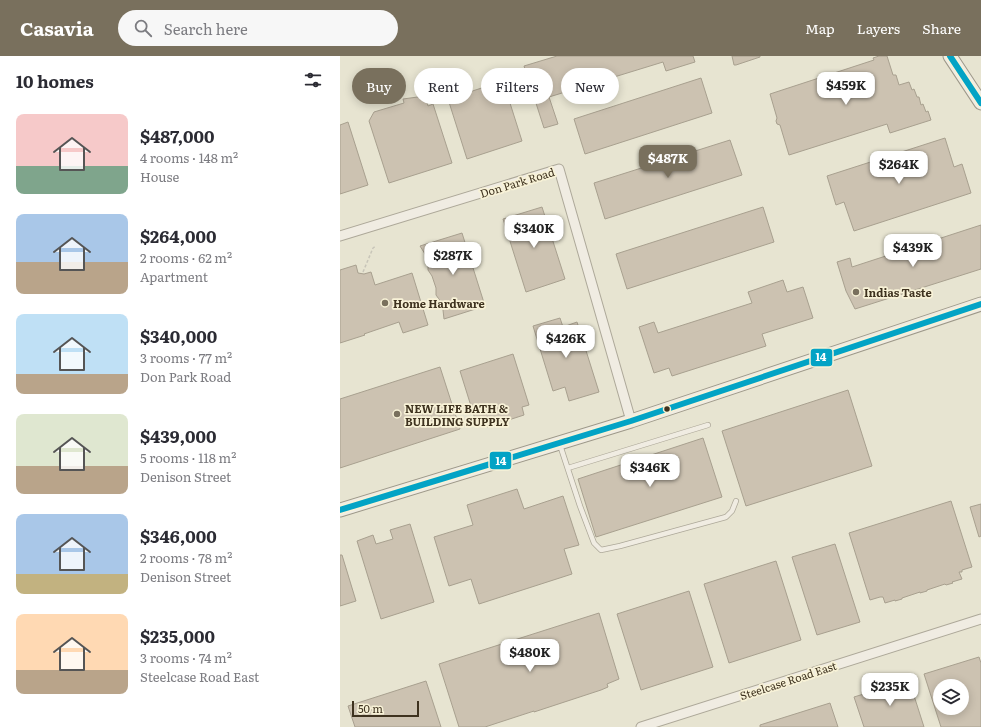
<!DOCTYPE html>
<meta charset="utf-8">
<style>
:root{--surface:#fff;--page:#f7f7f7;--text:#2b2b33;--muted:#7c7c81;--accent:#79705d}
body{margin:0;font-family:Literata,serif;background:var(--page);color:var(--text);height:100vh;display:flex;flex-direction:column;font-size:15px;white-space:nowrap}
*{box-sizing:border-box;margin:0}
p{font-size:13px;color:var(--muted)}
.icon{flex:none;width:22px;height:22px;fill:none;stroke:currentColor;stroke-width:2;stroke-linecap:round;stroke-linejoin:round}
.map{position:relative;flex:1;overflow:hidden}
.drawer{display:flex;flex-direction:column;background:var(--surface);width:340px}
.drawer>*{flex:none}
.top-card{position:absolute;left:12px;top:12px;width:380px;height:36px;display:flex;gap:8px}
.tools{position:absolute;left:593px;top:623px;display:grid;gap:8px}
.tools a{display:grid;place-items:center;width:36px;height:36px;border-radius:50%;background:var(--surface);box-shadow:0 2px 10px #0003;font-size:20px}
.scale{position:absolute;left:12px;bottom:10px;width:67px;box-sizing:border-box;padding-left:4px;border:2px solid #3e321f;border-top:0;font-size:11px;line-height:14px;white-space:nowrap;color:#3e321f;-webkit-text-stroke:3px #f8f2d7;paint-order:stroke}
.price{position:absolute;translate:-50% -34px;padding:0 9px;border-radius:8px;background:#fff;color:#222;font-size:13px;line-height:26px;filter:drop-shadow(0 1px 2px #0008)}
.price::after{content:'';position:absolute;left:50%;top:24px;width:12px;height:9px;margin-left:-6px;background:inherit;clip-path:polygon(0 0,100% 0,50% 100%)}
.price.active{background:var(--accent);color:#fff}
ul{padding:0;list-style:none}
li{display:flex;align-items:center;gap:12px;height:100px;padding:0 16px}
li span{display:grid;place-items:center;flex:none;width:112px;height:80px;border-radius:8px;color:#555}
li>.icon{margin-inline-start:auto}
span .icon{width:48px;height:48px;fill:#fffc;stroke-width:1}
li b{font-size:17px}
h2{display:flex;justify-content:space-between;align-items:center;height:48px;padding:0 16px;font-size:17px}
.chip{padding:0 14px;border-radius:18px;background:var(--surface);box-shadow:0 2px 10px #0003;font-size:14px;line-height:36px}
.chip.active{background:var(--accent);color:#fff}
header{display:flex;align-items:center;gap:24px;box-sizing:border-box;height:56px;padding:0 20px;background:var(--accent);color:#fff}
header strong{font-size:19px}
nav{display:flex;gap:22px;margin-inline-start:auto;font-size:14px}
.search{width:280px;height:36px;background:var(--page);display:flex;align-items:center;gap:10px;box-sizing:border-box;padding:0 14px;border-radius:22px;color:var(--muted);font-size:15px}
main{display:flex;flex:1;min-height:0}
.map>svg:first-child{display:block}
.building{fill:#ccc2b1;stroke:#a8a08f;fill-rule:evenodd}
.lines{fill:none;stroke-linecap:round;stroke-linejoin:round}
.lane-casing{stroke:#ada899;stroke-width:6}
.street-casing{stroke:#ada899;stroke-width:11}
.secondary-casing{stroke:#9d9889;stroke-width:15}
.path{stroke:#c8c5b9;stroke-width:1.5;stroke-dasharray:3 2;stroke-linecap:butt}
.lane{stroke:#f0ece2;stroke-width:4.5}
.street{stroke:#f0ece2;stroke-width:9}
.secondary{stroke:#f0ece2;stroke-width:13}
.bus-1-casing{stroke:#f8f2d7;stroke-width:9}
.bus-1{stroke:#03a3c5;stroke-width:6}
.poi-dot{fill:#79705d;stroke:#f8f2d7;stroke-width:1.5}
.bus-dot{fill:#3e321f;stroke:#f8f2d7;stroke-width:1.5}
.labels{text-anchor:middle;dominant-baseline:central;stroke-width:3.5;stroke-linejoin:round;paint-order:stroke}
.street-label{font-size:11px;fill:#3e321f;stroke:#f8f2d7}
.poi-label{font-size:11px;font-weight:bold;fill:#3e321f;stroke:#f8f2d7;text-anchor:start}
.line-badge{stroke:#f8f2d7;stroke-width:1.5}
.badge-label{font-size:11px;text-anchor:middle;font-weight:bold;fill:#fff}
</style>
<header>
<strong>Casavia</strong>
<div class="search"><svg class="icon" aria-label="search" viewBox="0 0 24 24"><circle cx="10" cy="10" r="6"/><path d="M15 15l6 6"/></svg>Search here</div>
<nav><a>Map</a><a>Layers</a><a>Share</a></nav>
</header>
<main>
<section class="drawer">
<h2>10 homes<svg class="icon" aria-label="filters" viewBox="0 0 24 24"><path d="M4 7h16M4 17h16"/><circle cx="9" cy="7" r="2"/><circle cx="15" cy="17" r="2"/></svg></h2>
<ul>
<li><span style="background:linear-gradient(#f6c9c9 65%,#7fa58c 0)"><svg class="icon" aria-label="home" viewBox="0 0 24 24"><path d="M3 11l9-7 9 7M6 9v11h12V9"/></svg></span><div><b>$487,000</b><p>4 rooms · 148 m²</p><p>House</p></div></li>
<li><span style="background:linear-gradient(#a9c7e8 60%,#b9a48a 0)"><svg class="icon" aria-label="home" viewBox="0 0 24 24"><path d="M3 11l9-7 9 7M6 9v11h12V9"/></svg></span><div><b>$264,000</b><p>2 rooms · 62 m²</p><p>Apartment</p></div></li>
<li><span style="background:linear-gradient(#bfe0f5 75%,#b9a48a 0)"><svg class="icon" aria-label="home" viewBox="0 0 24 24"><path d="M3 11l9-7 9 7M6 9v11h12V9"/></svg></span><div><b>$340,000</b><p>3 rooms · 77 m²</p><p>Don Park Road</p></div></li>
<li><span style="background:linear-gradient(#dfe7d0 65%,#b9a48a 0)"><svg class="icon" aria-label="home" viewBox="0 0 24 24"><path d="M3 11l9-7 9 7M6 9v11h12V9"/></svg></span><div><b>$439,000</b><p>5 rooms · 118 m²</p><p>Denison Street</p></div></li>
<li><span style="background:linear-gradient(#a9c7e8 75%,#c2b280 0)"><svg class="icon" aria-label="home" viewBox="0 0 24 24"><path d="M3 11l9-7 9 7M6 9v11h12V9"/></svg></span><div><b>$346,000</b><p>2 rooms · 78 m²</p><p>Denison Street</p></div></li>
<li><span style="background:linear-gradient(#ffd9b3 70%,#b9a48a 0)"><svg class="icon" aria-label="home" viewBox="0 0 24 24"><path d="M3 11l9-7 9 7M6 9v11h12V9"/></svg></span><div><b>$235,000</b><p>3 rooms · 74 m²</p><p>Steelcase Road East</p></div></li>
</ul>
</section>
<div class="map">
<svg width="641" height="671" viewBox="0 0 641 671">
<rect width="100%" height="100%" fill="#e7e4d1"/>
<path class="building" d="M 217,0 L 353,0 L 355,6 L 326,15 L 323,6 L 209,41 L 218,68 L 204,72 L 184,10 Z
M 392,0 L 420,0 L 420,1 L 396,9 L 394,9 Z
M 539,0 L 547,0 L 553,19 L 556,19 L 559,29 L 569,26 L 572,34 L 574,33 L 577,41 L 579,41 L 581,49 L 583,48 L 586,56 L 588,55 L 591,64 L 550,77 L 547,68 L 449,99 L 440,69 L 437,68 L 436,65 L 437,62 L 430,38 L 534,4 L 533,2 Z
M 361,22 L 372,57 L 245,98 L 234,63 Z
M 163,25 L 182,85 L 127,103 L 108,43 Z
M 85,40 L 88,50 L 93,48 L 112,107 L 49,127 L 29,65 L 34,56 L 64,47 L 63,43 Z
M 8,66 L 28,129 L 0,138 L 0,69 Z
M 605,82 L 614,111 L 622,108 L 631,137 L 514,175 L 504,146 L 496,149 L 487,120 Z
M 390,84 L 402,119 L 265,163 L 254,127 Z
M 202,151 L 225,223 L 186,236 L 163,163 Z
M 423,151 L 434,186 L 287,233 L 276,198 Z
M 641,169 L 641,213 L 515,253 L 506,235 L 497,206 L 510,202 L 512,211 Z
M 122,177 L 145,250 L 104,263 L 103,254 L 101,246 L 96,239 L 96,232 L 92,220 L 88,214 L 88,206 L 85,198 L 80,190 Z
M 16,209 L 18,217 L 24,218 L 31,216 L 35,229 L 72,217 L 88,269 L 63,277 L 59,266 L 24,278 L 25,279 L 0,287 L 0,214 Z
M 443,224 L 447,236 L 463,231 L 473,262 L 422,278 L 426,290 L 332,320 L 329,312 L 314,317 L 299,271 L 314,266 L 318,277 L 412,247 L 408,236 Z
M 220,262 L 223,271 L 237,266 L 259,336 L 229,345 L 225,331 L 213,335 L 193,270 Z
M 173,298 L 189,349 L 182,351 L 184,359 L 147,371 L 145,363 L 136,366 L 120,315 Z
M 100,311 L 120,373 L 0,412 L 0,343 Z
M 508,334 L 532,410 L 406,450 L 382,375 Z
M 363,382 L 382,441 L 256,481 L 238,423 Z
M 177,433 L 184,453 L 223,440 L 239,489 L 224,493 L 232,518 L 139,548 L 131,523 L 109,530 L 94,481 L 133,469 L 127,449 Z
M 611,445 L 632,511 L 622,514 L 622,516 L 619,516 L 622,523 L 612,526 L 613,527 L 606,529 L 605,528 L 587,534 L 587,535 L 580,537 L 580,536 L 562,542 L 562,543 L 555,545 L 555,544 L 545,547 L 543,541 L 540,541 L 530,544 L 509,477 Z
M 641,448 L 641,480 L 639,481 L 630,451 Z
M 70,468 L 94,546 L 41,563 L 17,485 L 33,479 L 36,488 L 53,483 L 50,474 Z
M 495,488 L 520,566 L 477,579 L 452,501 Z
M 0,499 L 2,499 L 16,545 L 0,550 Z
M 436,505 L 461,584 L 389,607 L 364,528 Z
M 349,535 L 373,611 L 301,634 L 277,558 Z
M 259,557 L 279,623 L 267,628 L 268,631 L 261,634 L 194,656 L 194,655 L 145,671 L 119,671 L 99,608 Z
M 639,601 L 641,607 L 641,671 L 601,671 L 584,618 ZM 600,630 L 622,630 L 622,652 L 600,652 Z
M 569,624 L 584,671 L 524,671 L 514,641 Z
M 86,625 L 101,671 L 15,671 L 8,650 Z
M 490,647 L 498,671 L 420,671 L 420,669 Z"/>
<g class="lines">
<defs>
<path id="lane" d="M 220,389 L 240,450 L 254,487 L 261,494 L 280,490 L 386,461 L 392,455 L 396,445
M 228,412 L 368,369"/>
<path id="street" d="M 0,180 L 219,113 L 291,365
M 301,671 L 641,563"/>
<path id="secondary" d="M 610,0 L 641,47
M 0,454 L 291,365 L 641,248"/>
</defs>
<use href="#lane" class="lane-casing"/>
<use href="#street" class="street-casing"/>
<use href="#secondary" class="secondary-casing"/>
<path class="path" d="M 23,216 L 33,192 L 36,190"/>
<use href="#lane" class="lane"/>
<use href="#street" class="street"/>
<use href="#secondary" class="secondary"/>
<defs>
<path id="bus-1" d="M 610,0 L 641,47
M 0,454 L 291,365 L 641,248"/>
</defs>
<use href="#bus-1" class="bus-1-casing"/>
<use href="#bus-1" class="bus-1"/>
</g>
<g class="poi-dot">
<circle cx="516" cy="236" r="4"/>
<circle cx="45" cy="247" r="4"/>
<circle cx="57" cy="358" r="4"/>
</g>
<circle class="bus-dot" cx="327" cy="353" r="3.5"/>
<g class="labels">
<g class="street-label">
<text transform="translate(177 126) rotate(-17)">Don Park Road</text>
<text transform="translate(448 624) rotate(-18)">Steelcase Road East</text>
</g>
<g class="poi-label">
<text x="524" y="236">Indias Taste</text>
<text x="53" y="247">Home Hardware</text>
<text x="65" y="352">NEW LIFE BATH &amp;<tspan x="65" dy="13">BUILDING SUPPLY</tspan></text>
</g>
</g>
<g class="line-badge">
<rect x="470" y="292" width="23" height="19" rx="4" fill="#03a3c5"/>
<rect x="149" y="395" width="23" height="19" rx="4" fill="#03a3c5"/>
</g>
<g class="badge-label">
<text x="481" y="305">14</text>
<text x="161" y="409">14</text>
</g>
</svg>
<div class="tools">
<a><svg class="icon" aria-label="layers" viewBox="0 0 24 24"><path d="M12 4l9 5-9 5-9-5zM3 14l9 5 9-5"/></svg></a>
</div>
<div class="scale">50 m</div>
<b class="price" style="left:506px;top:50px">$459K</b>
<b class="price active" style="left:328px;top:123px">$487K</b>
<b class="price" style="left:559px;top:129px">$264K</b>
<b class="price" style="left:194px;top:193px">$340K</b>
<b class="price" style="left:573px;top:212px">$439K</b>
<b class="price" style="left:113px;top:220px">$287K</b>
<b class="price" style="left:226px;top:303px">$426K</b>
<b class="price" style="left:310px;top:432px">$346K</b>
<b class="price" style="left:190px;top:617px">$480K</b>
<b class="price" style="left:550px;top:651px">$235K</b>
<div class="top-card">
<a class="chip active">Buy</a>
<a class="chip">Rent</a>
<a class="chip">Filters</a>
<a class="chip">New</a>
</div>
</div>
</main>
